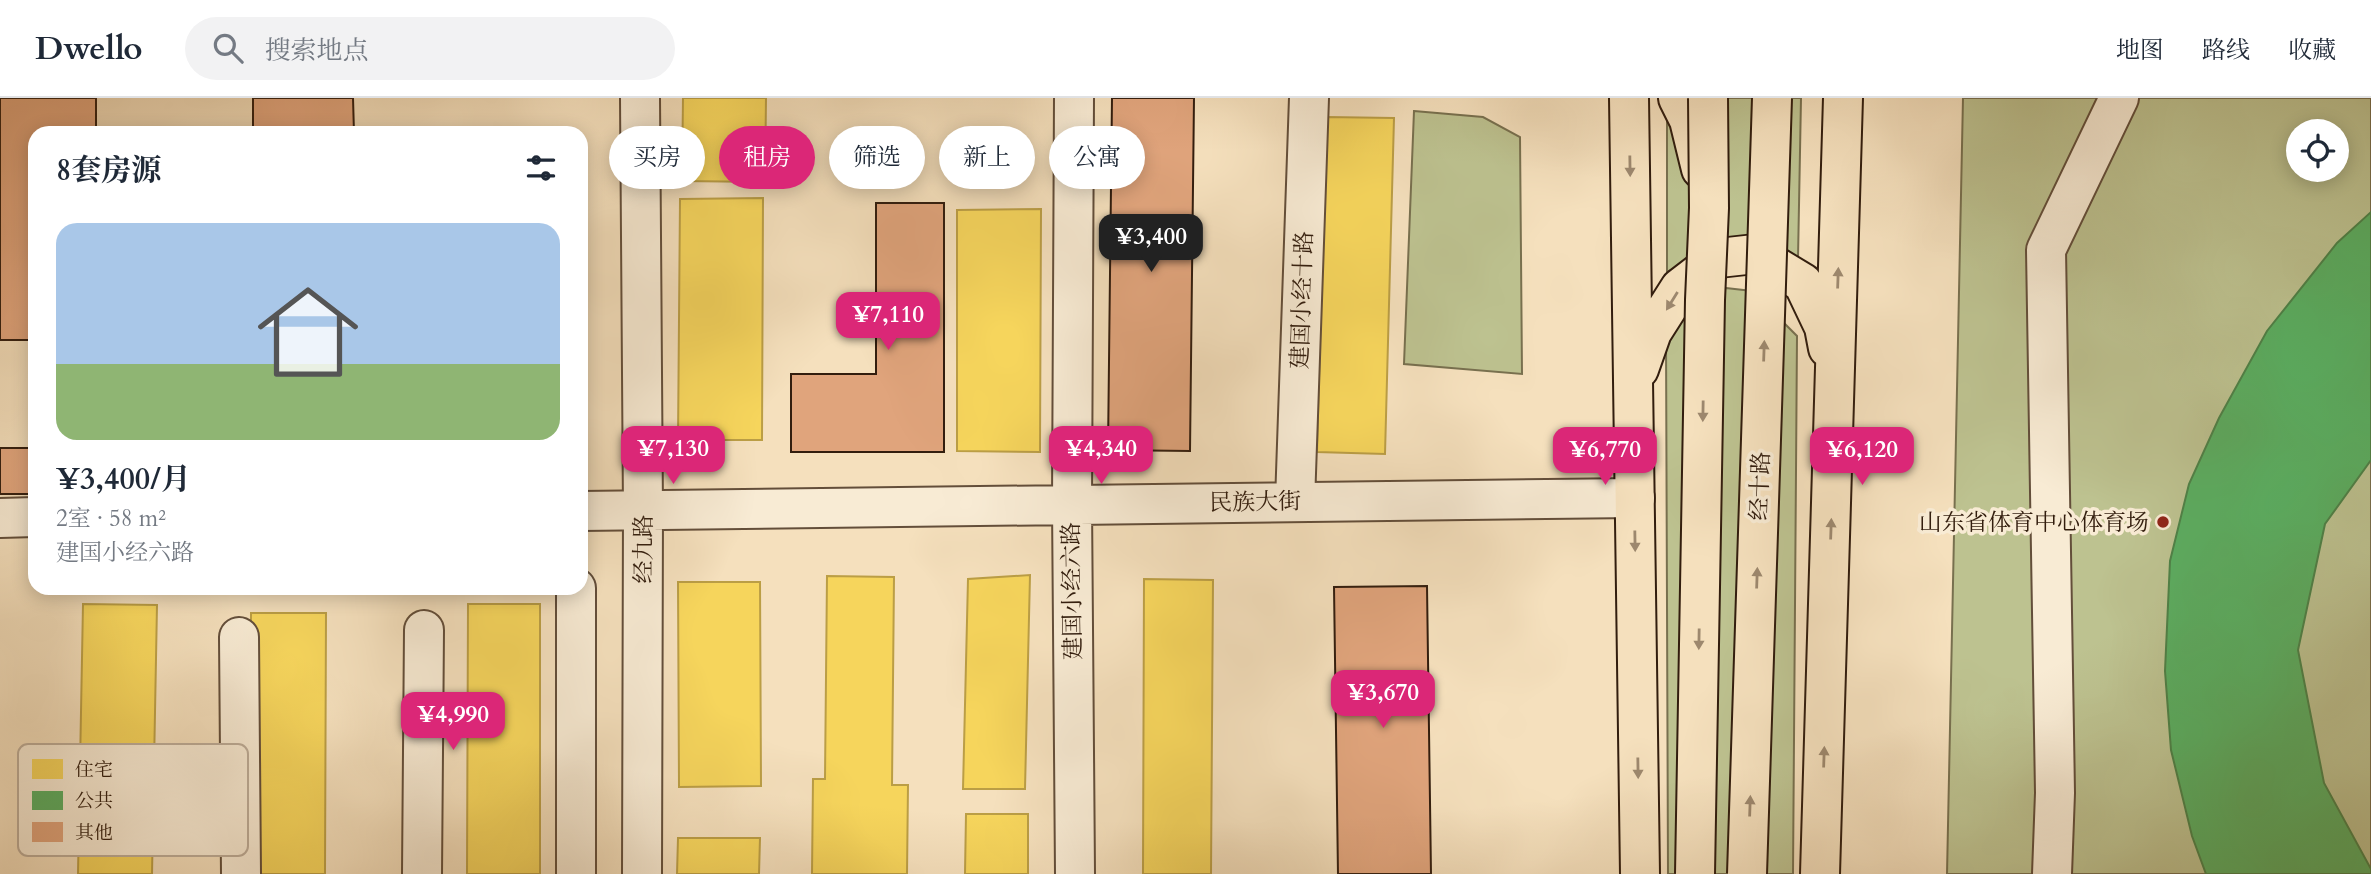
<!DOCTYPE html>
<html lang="zh">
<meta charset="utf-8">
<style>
:root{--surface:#fff;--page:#f2f2f3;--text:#1f2937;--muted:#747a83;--line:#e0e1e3;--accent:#db2777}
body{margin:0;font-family:Cardo,"Noto Serif SC",serif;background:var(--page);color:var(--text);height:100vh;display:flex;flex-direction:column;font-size:26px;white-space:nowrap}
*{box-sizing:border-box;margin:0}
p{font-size:23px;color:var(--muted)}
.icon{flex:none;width:38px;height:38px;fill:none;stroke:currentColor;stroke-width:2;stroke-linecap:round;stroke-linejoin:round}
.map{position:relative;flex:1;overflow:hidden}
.drawer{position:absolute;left:28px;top:28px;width:560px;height:469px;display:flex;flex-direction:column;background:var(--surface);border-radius:21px;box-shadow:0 4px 18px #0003}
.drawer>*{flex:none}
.hud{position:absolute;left:609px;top:28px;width:665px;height:63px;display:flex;gap:14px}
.fabs{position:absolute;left:2286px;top:21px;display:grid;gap:14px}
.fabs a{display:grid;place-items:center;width:63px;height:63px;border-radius:50%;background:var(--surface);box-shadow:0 4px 18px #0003;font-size:35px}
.price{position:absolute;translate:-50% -60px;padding:0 16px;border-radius:14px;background:var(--accent);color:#fff;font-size:23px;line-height:46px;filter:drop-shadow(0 2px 4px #0008)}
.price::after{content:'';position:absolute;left:50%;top:42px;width:21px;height:16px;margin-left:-10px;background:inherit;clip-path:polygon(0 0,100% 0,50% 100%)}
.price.on{background:#222;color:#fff}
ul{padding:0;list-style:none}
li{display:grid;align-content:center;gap:14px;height:371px;padding:0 28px}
li span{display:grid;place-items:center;height:217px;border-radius:21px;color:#555}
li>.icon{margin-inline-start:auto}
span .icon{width:126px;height:126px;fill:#fffc;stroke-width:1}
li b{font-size:30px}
h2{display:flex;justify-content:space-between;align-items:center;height:84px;padding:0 28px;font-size:30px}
.pill{padding:0 24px;border-radius:32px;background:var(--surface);box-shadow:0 4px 18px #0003;font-size:24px;line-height:63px}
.pill.on{background:var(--accent);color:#fff}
header{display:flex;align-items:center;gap:42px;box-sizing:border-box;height:98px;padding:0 35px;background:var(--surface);border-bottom:2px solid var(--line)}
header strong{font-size:33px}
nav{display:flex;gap:38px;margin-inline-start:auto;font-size:24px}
.search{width:490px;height:63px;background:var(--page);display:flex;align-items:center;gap:18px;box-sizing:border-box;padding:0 24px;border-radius:38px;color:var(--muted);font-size:26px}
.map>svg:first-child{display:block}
.green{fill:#bdc290;stroke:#78704f;stroke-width:2;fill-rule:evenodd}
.homes{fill:#f6d55c;stroke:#bb9e45;stroke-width:2}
.public{fill:#5aae61;stroke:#4e8248;stroke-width:2}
.building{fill:#e0a47c;stroke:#321d0e;stroke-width:2}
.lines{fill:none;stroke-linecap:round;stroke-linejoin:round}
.minor-casing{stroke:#634e3a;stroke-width:42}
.major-casing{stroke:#321d0e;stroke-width:42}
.highway-casing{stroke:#321d0e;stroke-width:42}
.minor{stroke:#f8ebd4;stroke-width:38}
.major{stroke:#f5e0bd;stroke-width:38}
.highway{stroke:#f5e0bd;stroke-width:38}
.highway-bridge-casing{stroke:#321d0e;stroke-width:42;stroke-linecap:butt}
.highway-bridge{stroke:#f5e0bd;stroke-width:38}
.oneway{fill:#9d886e}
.poi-dot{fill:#8f2418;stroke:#f8ebd4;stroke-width:2.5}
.labels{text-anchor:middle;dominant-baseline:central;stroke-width:7;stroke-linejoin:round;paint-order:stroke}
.street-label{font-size:23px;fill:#321d0e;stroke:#f8ebd4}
.poi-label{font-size:23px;fill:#321d0e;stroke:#f8ebd4;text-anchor:end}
.key{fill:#f8ebd4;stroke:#bdad99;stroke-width:2}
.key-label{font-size:19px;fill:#321d0e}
</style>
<header>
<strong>Dwello</strong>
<div class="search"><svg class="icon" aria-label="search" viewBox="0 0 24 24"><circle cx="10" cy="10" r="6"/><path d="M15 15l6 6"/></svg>搜索地点</div>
<nav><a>地图</a><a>路线</a><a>收藏</a></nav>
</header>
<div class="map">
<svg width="2371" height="776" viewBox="0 0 2371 776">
<rect width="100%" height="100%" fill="#f5e0bd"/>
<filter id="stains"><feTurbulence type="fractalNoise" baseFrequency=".00286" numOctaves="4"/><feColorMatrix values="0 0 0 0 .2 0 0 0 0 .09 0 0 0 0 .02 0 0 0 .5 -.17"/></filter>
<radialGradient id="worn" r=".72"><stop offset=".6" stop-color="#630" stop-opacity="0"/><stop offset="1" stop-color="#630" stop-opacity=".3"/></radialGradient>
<path class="green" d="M 1667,0 L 1801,0 L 1798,161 L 1727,146 L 1667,174 Z
M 1963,0 L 2371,0 L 2371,776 L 1947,776 ZM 2298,33 L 2336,33 L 2336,72 L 2298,72 Z
M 1414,13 L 1483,19 L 1520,39 L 1522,276 L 1404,266 Z
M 1726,190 L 1752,193 L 1797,238 L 1793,776 L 1668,776 L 1666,239 L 1683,212 Z"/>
<path class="homes" d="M 683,0 L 766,0 L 765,84 L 682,83 Z
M 1326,19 L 1394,20 L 1385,356 L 1317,354 Z
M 0,51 L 35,51 L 35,232 L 0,232 Z
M 763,100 L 762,342 L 678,342 L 680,101 Z
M 1041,111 L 1040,354 L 957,353 L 957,112 Z
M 1030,477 L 1025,691 L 963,691 L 968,481 Z
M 827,478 L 894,479 L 892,687 L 908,687 L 907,776 L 812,776 L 813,681 L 825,681 Z
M 1144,481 L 1213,482 L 1211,776 L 1143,776 Z
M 678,484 L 760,484 L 761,688 L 679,689 Z
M 83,506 L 157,507 L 152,776 L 78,776 Z
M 468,506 L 540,506 L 540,776 L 467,776 Z
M 251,515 L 326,515 L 325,776 L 250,776 Z
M 966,716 L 1028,716 L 1028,776 L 965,776 Z
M 678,740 L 760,740 L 759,776 L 677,776 Z"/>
<path class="public" d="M 2371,114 L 2371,362 L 2325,426 L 2298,552 L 2324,685 L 2371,771 L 2371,776 L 2206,776 L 2192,738 L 2171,652 L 2165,573 L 2170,463 L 2189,386 L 2219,320 L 2267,233 L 2337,145 Z"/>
<path class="building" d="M 0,0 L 96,0 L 96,35 L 35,35 L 35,242 L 0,242 Z
M 253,0 L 353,0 L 354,35 L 253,35 Z
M 1112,0 L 1194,0 L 1190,353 L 1108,352 Z
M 876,105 L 944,105 L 944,354 L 791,354 L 791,276 L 876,276 Z
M 0,350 L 35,350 L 35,396 L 0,396 Z
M 1427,488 L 1431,776 L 1338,776 L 1334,489 Z"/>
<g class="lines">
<defs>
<path id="minor" d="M 640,0 L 643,412 L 642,776
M 1074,0 L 1072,406 L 1075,776
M 1295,404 L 1309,0
M 581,413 L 1635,400
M 0,420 L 35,419
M 239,539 L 241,776
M 422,776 L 424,532
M 576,776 L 576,490
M 2052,776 L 2055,695 L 2046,152 L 2119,0"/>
<path id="major" d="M 1629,0 L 1640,776
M 1639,271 L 1652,234 L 1680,190 L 1719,160 L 1755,156 L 1803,185 L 1824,229 L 1828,250
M 1820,776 L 1843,0"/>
<path id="highway" d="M 1678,0 L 1689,22 L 1701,71"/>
</defs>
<use href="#minor" class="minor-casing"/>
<use href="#major" class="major-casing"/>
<use href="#highway" class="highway-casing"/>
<use href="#minor" class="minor"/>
<use href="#major" class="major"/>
<use href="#highway" class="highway"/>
<defs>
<path id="highway-bridge" d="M 1695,776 L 1705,202 L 1709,110 L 1708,0
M 1747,776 L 1772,0"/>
</defs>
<use href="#highway-bridge" class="highway-bridge-casing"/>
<use href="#highway-bridge" class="highway-bridge"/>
</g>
<defs><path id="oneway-solid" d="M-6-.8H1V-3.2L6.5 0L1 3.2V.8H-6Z" transform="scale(1.75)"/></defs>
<g class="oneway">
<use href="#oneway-solid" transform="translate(1630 68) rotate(89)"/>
<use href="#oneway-solid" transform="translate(1838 180) rotate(-88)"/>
<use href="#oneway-solid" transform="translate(1672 203) rotate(122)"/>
<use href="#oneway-solid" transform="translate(1764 253) rotate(-88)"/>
<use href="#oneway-solid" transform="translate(1703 313) rotate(91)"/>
<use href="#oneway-solid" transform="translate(1831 431) rotate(-88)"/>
<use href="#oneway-solid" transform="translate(1635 443) rotate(89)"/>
<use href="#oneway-solid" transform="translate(1757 480) rotate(-88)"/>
<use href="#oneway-solid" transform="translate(1699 541) rotate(91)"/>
<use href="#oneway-solid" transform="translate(1824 659) rotate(-88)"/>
<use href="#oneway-solid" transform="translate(1638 670) rotate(89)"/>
<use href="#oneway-solid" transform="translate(1750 708) rotate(-88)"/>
</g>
<circle class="poi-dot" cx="2163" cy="424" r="7"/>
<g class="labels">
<g class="street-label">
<text transform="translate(1302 202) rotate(-88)">建国小经十路</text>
<text transform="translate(1760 388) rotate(-88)">经十路</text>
<text transform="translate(1255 404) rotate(-1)">民族大街</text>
<text transform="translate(643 451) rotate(-90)">经九路</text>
<text transform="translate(1072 493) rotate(-91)">建国小经六路</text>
</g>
<g class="poi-label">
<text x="2149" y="424">山东省体育中心体育场</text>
</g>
</g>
<rect x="18" y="646" width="230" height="112" rx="10" class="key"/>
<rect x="32" y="661" width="31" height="20" fill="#f6d55c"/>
<rect x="32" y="693" width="31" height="19" fill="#5aae61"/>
<rect x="32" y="724" width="31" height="20" fill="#e0a47c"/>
<g class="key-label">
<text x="75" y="678">住宅</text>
<text x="75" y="709">公共</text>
<text x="75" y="741">其他</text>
</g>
<rect width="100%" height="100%" filter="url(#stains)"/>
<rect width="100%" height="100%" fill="url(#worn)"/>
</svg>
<div class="fabs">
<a><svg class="icon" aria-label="locate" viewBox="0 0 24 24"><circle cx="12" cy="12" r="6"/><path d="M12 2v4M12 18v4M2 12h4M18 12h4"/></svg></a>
</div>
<b class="price on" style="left:1151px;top:176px">¥3,400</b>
<b class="price" style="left:888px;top:254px">¥7,110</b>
<b class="price" style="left:673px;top:388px">¥7,130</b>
<b class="price" style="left:1101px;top:388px">¥4,340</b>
<b class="price" style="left:1605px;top:389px">¥6,770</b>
<b class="price" style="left:1862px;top:389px">¥6,120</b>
<b class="price" style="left:1383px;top:632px">¥3,670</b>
<b class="price" style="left:453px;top:654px">¥4,990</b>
<div class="hud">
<a class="pill">买房</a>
<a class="pill on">租房</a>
<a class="pill">筛选</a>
<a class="pill">新上</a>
<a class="pill">公寓</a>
</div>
<section class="drawer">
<h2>8套房源<svg class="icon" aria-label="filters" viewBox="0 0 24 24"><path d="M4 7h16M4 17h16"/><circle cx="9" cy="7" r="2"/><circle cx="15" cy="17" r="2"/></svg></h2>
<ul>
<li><span style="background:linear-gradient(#a9c7e8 65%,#8fb573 0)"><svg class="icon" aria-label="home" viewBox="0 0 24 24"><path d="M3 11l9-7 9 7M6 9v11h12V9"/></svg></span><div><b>¥3,400/月</b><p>2室 · 58 m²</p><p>建国小经六路</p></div></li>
</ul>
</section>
</div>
